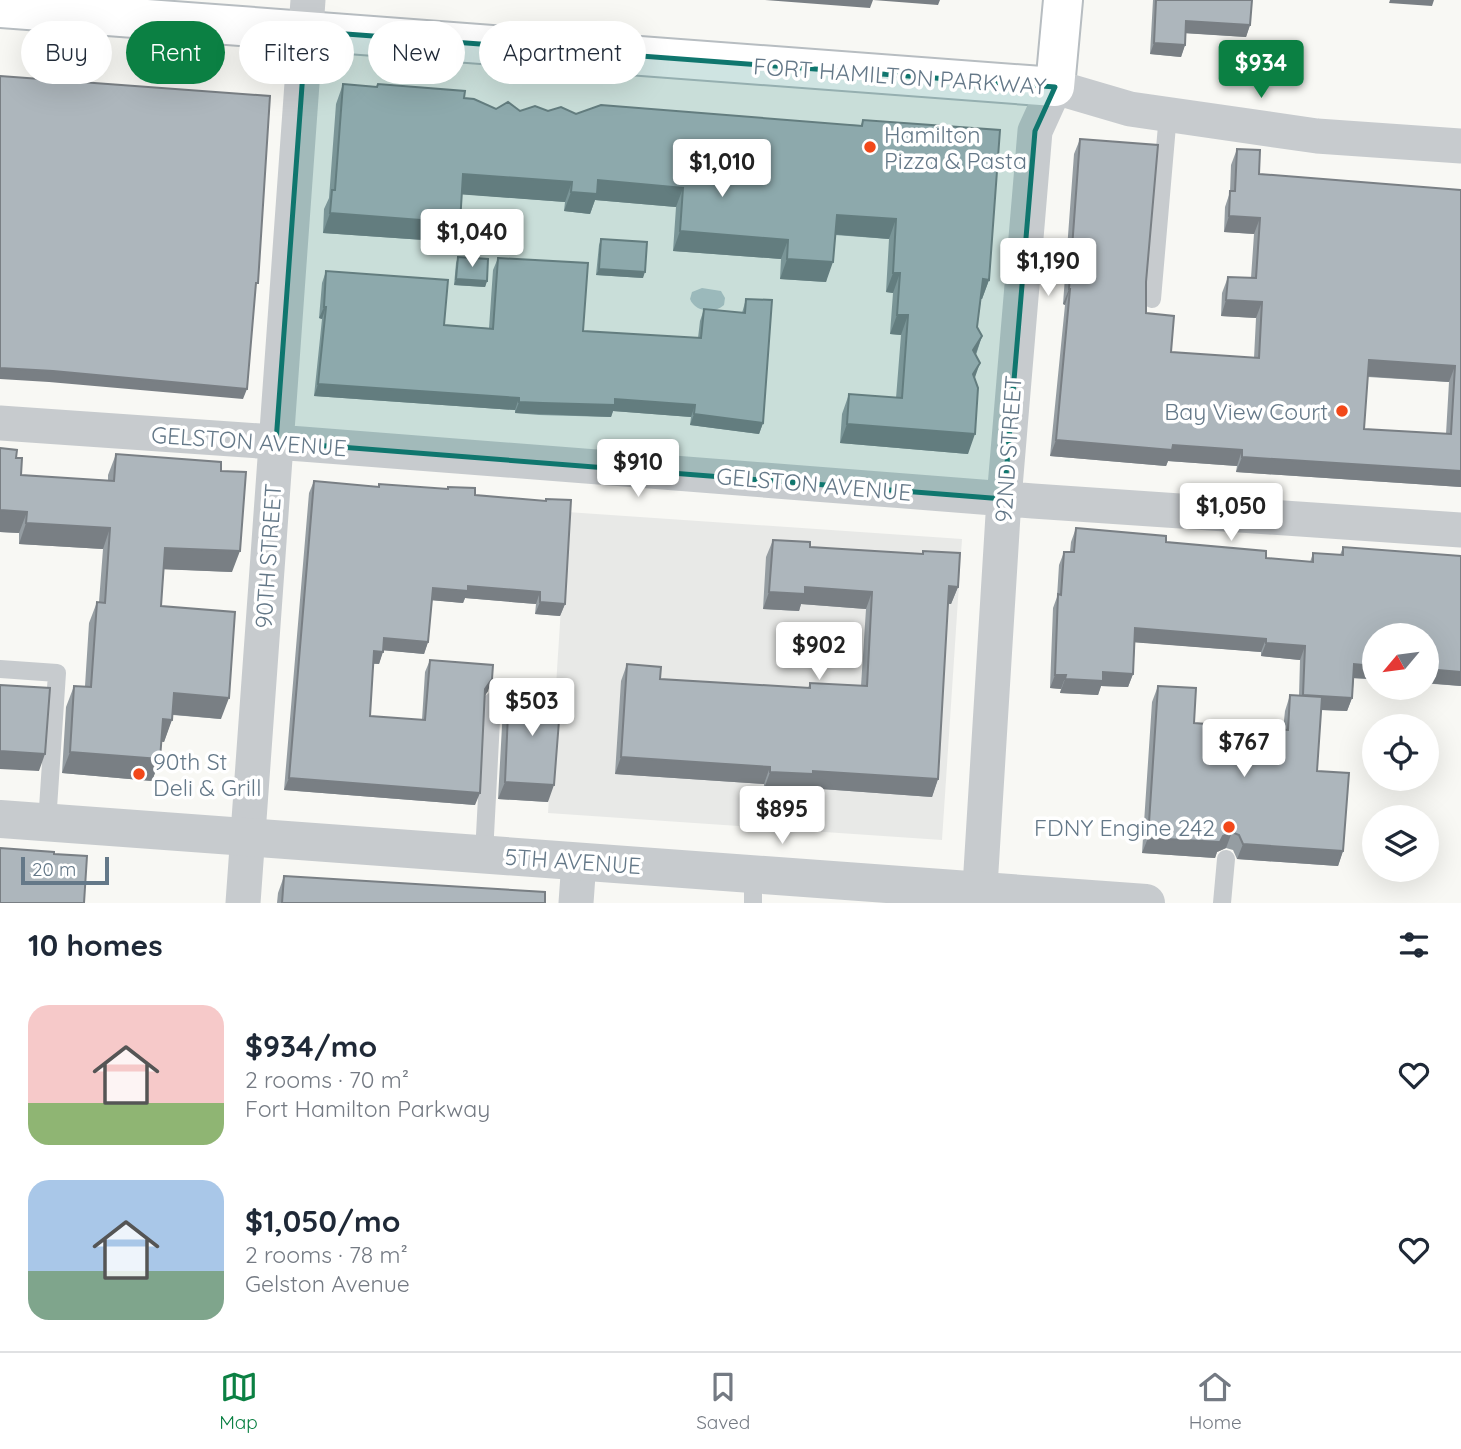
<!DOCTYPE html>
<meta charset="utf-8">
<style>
:root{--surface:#fff;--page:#f2f2f3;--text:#1f2937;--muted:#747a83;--line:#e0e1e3;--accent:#0b8043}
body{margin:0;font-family:Quicksand,sans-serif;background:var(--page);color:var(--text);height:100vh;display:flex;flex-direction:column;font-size:26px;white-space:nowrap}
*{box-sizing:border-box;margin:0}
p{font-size:23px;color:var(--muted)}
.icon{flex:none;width:38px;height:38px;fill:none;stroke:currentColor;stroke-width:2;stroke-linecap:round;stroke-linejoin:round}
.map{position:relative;height:903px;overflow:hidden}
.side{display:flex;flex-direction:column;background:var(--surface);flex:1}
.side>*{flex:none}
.hud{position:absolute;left:21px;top:21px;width:700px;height:63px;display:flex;gap:14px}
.needle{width:46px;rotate:241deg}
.buttons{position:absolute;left:1362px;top:623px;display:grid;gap:14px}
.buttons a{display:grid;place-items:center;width:77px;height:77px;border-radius:50%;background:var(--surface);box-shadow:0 7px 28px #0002;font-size:35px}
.scale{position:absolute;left:21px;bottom:18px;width:88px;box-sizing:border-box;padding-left:7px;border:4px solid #647888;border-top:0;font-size:19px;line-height:24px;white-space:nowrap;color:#647888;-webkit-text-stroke:5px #fff;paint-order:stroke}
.price{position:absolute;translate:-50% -60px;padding:0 16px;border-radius:7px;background:#fff;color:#222;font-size:23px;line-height:46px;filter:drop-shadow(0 2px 4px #0008)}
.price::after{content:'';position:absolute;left:50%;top:42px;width:21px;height:16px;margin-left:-10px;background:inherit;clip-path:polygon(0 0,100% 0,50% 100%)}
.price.selected{background:var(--accent);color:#fff}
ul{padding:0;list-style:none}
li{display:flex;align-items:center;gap:21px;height:175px;padding:0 28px}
li span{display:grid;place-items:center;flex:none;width:196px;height:140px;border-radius:21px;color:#555}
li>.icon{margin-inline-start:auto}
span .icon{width:84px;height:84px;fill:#fffc;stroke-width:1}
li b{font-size:30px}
h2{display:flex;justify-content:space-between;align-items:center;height:84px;padding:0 28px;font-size:30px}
.chip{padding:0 24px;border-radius:32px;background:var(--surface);box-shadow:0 7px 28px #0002;font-size:24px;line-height:63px}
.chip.selected{background:var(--accent);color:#fff}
.menu{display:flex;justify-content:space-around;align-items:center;height:98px;border-top:2px solid var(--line);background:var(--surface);font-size:19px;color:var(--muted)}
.menu a{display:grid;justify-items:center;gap:4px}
.menu .selected{color:var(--accent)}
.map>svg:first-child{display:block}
.built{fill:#e8e9e7}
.water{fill:#becacf}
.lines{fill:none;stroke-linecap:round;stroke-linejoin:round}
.secondary-casing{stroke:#b7bdc1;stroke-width:42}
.service{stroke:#c7cbce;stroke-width:18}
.minor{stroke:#c7cbce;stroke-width:35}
.tertiary{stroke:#c7cbce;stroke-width:38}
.secondary{stroke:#fff;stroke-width:38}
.wall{fill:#959da2;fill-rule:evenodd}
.shaded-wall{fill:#797f84}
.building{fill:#adb6bc;stroke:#797f84;stroke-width:2;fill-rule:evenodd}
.marked{fill:#0f766e;fill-opacity:0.2;stroke:#0f766e;stroke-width:5;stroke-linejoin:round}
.poi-dot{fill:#f24819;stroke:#fff;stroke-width:2.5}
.labels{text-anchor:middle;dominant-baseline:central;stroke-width:7;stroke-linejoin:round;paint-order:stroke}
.street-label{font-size:23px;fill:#647888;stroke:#fff}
.poi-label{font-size:23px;fill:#647888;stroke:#fff;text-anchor:start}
</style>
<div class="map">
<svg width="1461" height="903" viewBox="0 0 1461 903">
<rect width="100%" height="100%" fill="#f8f8f4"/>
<path class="built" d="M 567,512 L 962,539 L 942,840 L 548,813 Z"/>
<path class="water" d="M 702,288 L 721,291 L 725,298 L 724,305 C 714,314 695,312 690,299 L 692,292 Z"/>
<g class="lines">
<defs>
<path id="secondary" d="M 0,8 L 1055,87 L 1063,0"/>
</defs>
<use href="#secondary" class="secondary-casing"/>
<path class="service" d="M 1152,299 L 1168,114
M 0,669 L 57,673 L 47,823
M 484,854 L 492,702 L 500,696 L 530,696
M 753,903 L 753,874
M 1222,903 L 1226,859"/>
<path class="minor" d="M 0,423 L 302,444 L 1033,501 L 1461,530
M 243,903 L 308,0
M 576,903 L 579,861
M 979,903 L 1004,499 L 1035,131 L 1055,87 L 1130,109 L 1317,136 L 1461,146"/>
<path class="tertiary" d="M 0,819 L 1146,903"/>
<use href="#secondary" class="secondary"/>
</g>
<path class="wall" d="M 1153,0 L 1252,0 L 1250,25 L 1246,37 L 1186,33 L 1185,45 L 1181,57 L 1150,54 Z
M 343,84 L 377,87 L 378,84 L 464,98 L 496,109 L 520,111 L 548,111 L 576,114 L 861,125 L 863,120 L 989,280 L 982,299 L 981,299 L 977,327 L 982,336 L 976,355 L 975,379 L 968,454 L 840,443 L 842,414 L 849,394 L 896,398 L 901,335 L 890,334 L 893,293 L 886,292 L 889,239 L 835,235 L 826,282 L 780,279 L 781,259 L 673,251 L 676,207 L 595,200 L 590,214 L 564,211 L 565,202 L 462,194 L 453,242 L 323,233 L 324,209 L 329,198 L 336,104 Z
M 1080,139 L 1146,282 L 1146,313 L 1171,352 L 1254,358 L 1256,318 L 1221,316 L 1222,293 L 1228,277 L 1251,278 L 1254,234 L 1224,232 L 1225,207 L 1230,192 L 1231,165 L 1237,149 L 1259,174 L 1461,190 L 1461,487 L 1236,472 L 1237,466 L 1168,461 L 1166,466 L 1050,456 L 1065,305 L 1063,304 L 1074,154 ZM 1368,377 L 1449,382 L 1446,434 L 1364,429 Z
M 601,239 L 643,278 L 596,275 L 599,245 Z
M 458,257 L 487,281 L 485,287 L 454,285 L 456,263 Z
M 498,258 L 583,331 L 698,338 L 700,321 L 704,309 L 742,313 L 746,299 L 763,423 L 759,434 L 690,425 L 691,417 L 613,411 L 611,417 L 539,415 L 515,413 L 515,410 L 314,396 L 322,319 L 319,318 L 322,283 L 326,271 L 444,325 L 489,328 L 493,270 Z
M 0,448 L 16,458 L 21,475 L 108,481 L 108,475 L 116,454 L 221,471 L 232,572 L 164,569 L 161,606 L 221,719 L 173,715 L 164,742 L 161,741 L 160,759 L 152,781 L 62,773 L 66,707 L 74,686 L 85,686 L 89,623 L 97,602 L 99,602 L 103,549 L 19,544 L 19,533 L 0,532 Z
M 314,481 L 379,487 L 379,484 L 447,489 L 448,487 L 475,495 L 545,501 L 546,499 L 565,604 L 560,616 L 535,614 L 536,604 L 465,598 L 463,603 L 432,600 L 428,642 L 424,654 L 383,650 L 379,664 L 373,664 L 370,716 L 422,720 L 425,672 L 430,660 L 488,691 L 485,695 L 475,805 L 284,790 L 309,493 Z
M 1076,528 L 1266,558 L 1310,562 L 1313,553 L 1340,555 L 1343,547 L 1461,556 L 1461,686 L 1354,678 L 1352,698 L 1347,711 L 1321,710 L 1317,771 L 1343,851 L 1338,866 L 1237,859 L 1233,850 L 1226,848 L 1217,852 L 1215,858 L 1142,853 L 1152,702 L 1158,686 L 1194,723 L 1283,730 L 1285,711 L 1290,695 L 1299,696 L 1300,660 L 1261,656 L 1261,652 L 1135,642 L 1133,674 L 1128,687 L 1101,686 L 1098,695 L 1060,693 L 1061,689 L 1050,688 L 1053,608 L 1057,597 L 1059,565 L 1064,552 L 1070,552 L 1071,542 Z
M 773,540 L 810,547 L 922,554 L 923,551 L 958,587 L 951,604 L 948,604 L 938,779 L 932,797 L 808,788 L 807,791 L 764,789 L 764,784 L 615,774 L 621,681 L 627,664 L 660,679 L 808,688 L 810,683 L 861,686 L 866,609 L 801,604 L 799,611 L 763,609 L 766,557 Z
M 509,691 L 548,802 L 498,799 L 503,708 Z
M 284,876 L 545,903 L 277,903 L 278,893 Z"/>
<path class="shaded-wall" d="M 765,0 L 940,0 L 938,5 L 873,0 L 870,8 Z
M 1390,0 L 1434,0 L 1432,6 L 1389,3 Z
M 1186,21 L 1250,25 L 1246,37 L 1182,33 Z
M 1154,43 L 1185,45 L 1181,57 L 1150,54 Z
M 463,174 L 572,182 L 565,202 L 456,194 Z
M 598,180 L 683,188 L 676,207 L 595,200 L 590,214 L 564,211 L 571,192 Z
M 330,213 L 460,223 L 453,242 L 323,233 Z
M 837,215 L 896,219 L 889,239 L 830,234 Z
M 1229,216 L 1260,218 L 1254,234 L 1224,232 Z
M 680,231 L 788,240 L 781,259 L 673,251 Z
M 787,259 L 833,262 L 826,282 L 780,279 Z
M 599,269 L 645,272 L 643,278 L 596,275 Z
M 893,273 L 900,273 L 893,293 L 886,292 Z
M 456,279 L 487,281 L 485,287 L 454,285 Z
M 983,279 L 989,280 L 982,299 L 976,299 Z
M 1069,289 L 1070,289 L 1065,305 L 1063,304 Z
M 1226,300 L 1262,302 L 1256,318 L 1221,316 Z
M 324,307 L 326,307 L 322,319 L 319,318 Z
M 897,315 L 908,315 L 901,335 L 890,334 Z
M 982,336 L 975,356 L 973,350 Z
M 1369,360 L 1455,366 L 1449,382 L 1363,376 Z
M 980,363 L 973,383 L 973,374 Z
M 0,368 L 53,371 L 247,389 L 243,399 L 49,382 L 0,379 Z
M 318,384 L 519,398 L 515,410 L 314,396 Z
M 615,399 L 695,405 L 691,417 L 613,411 L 611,417 L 515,413 L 519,402 Z
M 694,414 L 763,423 L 759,434 L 690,425 Z
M 847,424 L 975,434 L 968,454 L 840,443 Z
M 1056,440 L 1173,445 L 1242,450 L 1237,466 L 1168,461 L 1166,466 L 1050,456 Z
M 1242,457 L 1461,471 L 1461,487 L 1236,472 Z
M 0,510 L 27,512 L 19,533 L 0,532 Z
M 26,523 L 110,528 L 103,549 L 19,544 Z
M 165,548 L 240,551 L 232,572 L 157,569 Z
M 468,586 L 540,592 L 536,604 L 465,598 L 463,603 L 429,600 L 433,588 Z
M 949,586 L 958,587 L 951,604 L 943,603 Z
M 805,587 L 872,592 L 866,609 L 801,604 L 799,611 L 763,609 L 769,592 Z
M 540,602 L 565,604 L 560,616 L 535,614 Z
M 1135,628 L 1266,639 L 1261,652 L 1130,642 Z
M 384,638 L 428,642 L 424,654 L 380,650 Z
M 1266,643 L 1305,646 L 1300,660 L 1261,656 Z
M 374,651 L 383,652 L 379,664 L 370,663 Z
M 1354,664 L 1374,666 L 1374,679 L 1350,678 Z
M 1426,669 L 1461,672 L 1461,686 L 1426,683 Z
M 1103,672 L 1133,674 L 1128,687 L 1101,686 L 1098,695 L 1060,693 L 1065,679 Z
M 1055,675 L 1066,675 L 1061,689 L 1050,688 Z
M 492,679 L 488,691 L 481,701 L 485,689 Z
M 174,693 L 229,698 L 221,719 L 166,714 Z
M 1303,695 L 1352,698 L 1347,711 L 1298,709 Z
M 163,719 L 172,720 L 164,742 L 155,741 Z
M 0,751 L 45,754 L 39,771 L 0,769 Z
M 70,752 L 160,759 L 152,781 L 62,773 Z
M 621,757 L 770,767 L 764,784 L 615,774 Z
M 813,771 L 938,779 L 932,797 L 808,788 L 807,791 L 764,789 L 770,772 Z
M 289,778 L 480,793 L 475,805 L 284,790 Z
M 505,782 L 554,785 L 548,802 L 498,799 Z
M 1232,832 L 1226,848 L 1217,852 L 1215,858 L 1142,853 L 1148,838 L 1223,836 Z
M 1243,844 L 1343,851 L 1338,866 L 1237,859 Z"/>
<path class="building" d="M 1156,0 L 1252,0 L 1250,25 L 1186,21 L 1185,45 L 1154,43 Z
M 0,76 L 270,96 L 258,283 L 256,283 L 247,389 L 53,371 L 0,368 Z
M 343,84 L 377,87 L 378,84 L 465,91 L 464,98 L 474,99 L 496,109 L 508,102 L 520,111 L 535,106 L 548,111 L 561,107 L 576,114 L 601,105 L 862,126 L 863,120 L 1000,130 L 989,280 L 983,279 L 977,327 L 982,336 L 973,350 L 980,363 L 973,374 L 978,388 L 975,434 L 847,424 L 849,394 L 902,398 L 908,315 L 897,315 L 900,273 L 893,273 L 896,219 L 837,215 L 833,262 L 787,259 L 788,240 L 680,231 L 683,188 L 598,180 L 597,194 L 571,192 L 572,182 L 463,174 L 460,223 L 330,213 L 332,190 L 335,190 Z
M 1080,139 L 1158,145 L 1146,282 L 1146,313 L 1174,316 L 1171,352 L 1259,358 L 1262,302 L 1226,300 L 1228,277 L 1256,278 L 1260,218 L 1229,216 L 1230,191 L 1235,191 L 1237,149 L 1260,150 L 1259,174 L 1461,190 L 1461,471 L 1242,457 L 1242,450 L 1173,445 L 1172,450 L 1056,440 L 1070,289 L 1069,289 ZM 1369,360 L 1455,366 L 1451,434 L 1364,429 Z
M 601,239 L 647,242 L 645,272 L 599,269 Z
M 458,257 L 488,259 L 487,281 L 456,279 Z
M 498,258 L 588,263 L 583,331 L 701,338 L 704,309 L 745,313 L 746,299 L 772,300 L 763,423 L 694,414 L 695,405 L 615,399 L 615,405 L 543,403 L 519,402 L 519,398 L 318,384 L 326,307 L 324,307 L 326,271 L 448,280 L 444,325 L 493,329 Z
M 0,448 L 17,450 L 16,458 L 22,458 L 21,475 L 114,481 L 116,454 L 221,462 L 221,471 L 246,472 L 240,551 L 165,548 L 161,606 L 235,612 L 229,698 L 174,693 L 172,720 L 163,719 L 160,759 L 70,752 L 74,686 L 91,687 L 97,602 L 105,603 L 110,528 L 26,523 L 27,512 L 0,510 Z
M 314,481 L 379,487 L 379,484 L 448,489 L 448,487 L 475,488 L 475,495 L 546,501 L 546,499 L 571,500 L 565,604 L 540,602 L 540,592 L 468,586 L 468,591 L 433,588 L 428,642 L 384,638 L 383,652 L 374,651 L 370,716 L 425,720 L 430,660 L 493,665 L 492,679 L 485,689 L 480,793 L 289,778 Z
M 1076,528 L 1166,536 L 1166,542 L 1266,551 L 1266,558 L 1313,562 L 1313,553 L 1343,555 L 1343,547 L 1461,556 L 1461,672 L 1426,669 L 1426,635 L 1374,635 L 1374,666 L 1354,664 L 1352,698 L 1303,695 L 1305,646 L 1266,643 L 1266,639 L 1135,628 L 1133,674 L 1103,672 L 1103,681 L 1065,679 L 1066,675 L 1055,675 L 1058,594 L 1061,595 L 1064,552 L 1074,552 Z
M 773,540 L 810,542 L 810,547 L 923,554 L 923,551 L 960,553 L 958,587 L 949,586 L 938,779 L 813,771 L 813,774 L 770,772 L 770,767 L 621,757 L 627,664 L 661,667 L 660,679 L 810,688 L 810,683 L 867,686 L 872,592 L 805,587 L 805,594 L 769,592 Z
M 0,685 L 50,688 L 45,754 L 0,751 Z
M 1158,686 L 1196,688 L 1194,723 L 1288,730 L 1290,695 L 1322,697 L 1317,771 L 1349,773 L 1343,851 L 1243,844 L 1239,835 L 1232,832 L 1223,836 L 1220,842 L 1148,838 Z
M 509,691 L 561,695 L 554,785 L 505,782 Z
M 0,848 L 54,852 L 54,854 L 87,856 L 84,903 L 0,903 Z
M 284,876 L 545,892 L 545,903 L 282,903 Z"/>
<path class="marked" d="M 306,31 L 1055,87 L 1035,131 L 1004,499 L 276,442 Z"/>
<g class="poi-dot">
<circle cx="870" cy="147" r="7"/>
<circle cx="1342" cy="411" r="7"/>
<circle cx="139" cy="774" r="7"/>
<circle cx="1229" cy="827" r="7"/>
</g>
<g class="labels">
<g class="street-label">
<text transform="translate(900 76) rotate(4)">FORT HAMILTON PARKWAY</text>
<text transform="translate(249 441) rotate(4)">GELSTON AVENUE</text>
<text transform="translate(1008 449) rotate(-86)">92ND STREET</text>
<text transform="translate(814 484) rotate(5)">GELSTON AVENUE</text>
<text transform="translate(268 556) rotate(-86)">90TH STREET</text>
<text transform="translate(573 861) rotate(4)">5TH AVENUE</text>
</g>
<g class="poi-label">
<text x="884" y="134">Hamilton<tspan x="884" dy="26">Pizza &amp; Pasta</tspan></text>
<text x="1328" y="411" text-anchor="end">Bay View Court</text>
<text x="153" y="761">90th St<tspan x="153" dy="26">Deli &amp; Grill</tspan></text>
<text x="1215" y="827" text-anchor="end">FDNY Engine 242</text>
</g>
</g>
</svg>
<div class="buttons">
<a><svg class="needle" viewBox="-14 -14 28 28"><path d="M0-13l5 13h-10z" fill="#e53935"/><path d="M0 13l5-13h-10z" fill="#747a83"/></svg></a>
<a><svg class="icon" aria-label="locate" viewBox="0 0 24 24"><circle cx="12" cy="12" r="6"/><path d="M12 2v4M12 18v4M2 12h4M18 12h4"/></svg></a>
<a><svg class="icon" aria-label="layers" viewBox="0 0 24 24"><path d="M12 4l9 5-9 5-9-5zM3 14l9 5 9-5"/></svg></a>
</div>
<div class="scale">20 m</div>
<b class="price selected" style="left:1261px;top:100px">$934</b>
<b class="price" style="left:722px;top:199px">$1,010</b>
<b class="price" style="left:472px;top:269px">$1,040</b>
<b class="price" style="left:1048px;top:298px">$1,190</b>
<b class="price" style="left:638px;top:499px">$910</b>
<b class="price" style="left:1231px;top:543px">$1,050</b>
<b class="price" style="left:819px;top:682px">$902</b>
<b class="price" style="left:532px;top:738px">$503</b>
<b class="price" style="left:1244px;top:779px">$767</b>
<b class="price" style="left:782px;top:846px">$895</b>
<div class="hud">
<a class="chip">Buy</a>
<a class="chip selected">Rent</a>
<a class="chip">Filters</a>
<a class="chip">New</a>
<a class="chip">Apartment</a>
</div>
</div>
<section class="side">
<h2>10 homes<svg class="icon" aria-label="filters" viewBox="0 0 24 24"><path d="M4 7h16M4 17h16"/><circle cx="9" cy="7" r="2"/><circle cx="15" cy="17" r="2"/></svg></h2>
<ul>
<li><span style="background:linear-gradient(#f6c9c9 70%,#8fb573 0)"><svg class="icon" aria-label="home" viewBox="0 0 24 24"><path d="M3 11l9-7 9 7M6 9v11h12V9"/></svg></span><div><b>$934/mo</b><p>2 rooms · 70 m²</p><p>Fort Hamilton Parkway</p></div><svg class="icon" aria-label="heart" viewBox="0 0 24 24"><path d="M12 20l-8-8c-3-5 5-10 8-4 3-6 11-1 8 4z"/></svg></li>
<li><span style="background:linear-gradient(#a9c7e8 65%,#7fa58c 0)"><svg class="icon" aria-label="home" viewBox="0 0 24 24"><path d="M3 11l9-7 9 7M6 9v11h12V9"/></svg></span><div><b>$1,050/mo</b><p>2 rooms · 78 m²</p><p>Gelston Avenue</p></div><svg class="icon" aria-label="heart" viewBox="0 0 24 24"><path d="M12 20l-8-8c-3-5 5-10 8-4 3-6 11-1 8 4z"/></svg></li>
</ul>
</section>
<nav class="menu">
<a class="selected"><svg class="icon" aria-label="map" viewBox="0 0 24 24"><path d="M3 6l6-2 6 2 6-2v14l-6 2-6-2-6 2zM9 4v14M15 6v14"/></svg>Map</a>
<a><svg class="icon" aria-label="saved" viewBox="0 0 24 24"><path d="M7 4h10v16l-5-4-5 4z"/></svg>Saved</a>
<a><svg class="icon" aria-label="home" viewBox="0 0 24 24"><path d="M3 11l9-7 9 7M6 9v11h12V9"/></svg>Home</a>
</nav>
